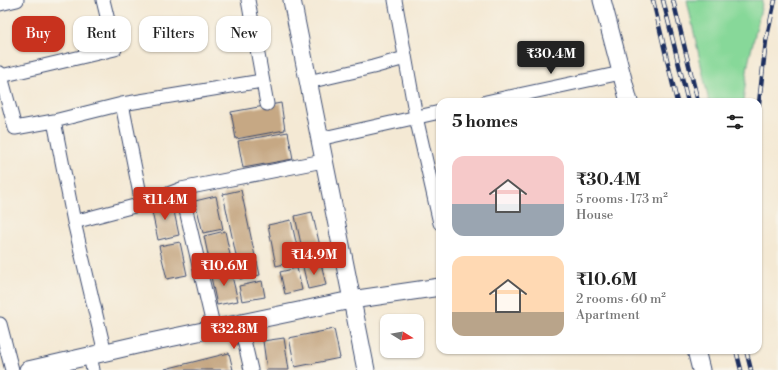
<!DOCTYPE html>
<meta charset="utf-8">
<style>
:root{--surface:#fff;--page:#f6f6f6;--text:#222;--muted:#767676;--accent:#c8321e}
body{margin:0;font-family:"Libre Bodoni",serif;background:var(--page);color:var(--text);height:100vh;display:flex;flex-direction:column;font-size:15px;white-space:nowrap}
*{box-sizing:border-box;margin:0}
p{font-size:13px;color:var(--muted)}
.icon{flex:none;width:22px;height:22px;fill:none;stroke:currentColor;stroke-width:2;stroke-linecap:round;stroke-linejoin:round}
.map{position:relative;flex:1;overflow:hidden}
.details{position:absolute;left:436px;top:98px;width:326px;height:256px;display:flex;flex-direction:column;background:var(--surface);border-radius:12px;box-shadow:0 1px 3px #0004}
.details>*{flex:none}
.guide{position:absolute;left:12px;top:16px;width:364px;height:36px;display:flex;gap:8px}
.needle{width:26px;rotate:101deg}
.controls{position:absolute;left:380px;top:314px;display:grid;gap:8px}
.controls a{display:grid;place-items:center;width:44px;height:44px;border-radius:8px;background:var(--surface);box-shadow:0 1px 3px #0004;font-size:20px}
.price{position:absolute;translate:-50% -34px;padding:0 9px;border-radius:4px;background:var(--accent);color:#fff;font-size:13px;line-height:26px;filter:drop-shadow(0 1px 2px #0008)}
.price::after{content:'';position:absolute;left:50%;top:24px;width:12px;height:9px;margin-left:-6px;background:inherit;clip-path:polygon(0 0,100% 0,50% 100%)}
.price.selected{background:#222;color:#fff}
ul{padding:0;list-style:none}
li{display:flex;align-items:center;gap:12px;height:100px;padding:0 16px}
li span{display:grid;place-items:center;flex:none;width:112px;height:80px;border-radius:12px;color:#555}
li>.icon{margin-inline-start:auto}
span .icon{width:48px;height:48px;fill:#fffc;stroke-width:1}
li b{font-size:17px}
h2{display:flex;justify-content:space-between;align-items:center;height:48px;padding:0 16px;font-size:17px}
.chip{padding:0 14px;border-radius:12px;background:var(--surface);box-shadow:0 1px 3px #0004;font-size:14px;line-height:36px}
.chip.selected{background:var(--accent);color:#fff}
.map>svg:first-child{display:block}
.green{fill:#87d899;stroke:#51847c}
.building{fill:#c6a884}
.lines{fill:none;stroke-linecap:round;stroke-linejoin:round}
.minor-casing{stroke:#3c4b70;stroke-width:15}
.tertiary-casing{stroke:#3c4b70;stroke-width:19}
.minor{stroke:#fff;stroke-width:13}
.tertiary{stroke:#fff;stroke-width:17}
.rail-casing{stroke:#1b2f5e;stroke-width:4.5}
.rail{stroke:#f7f3e8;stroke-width:3;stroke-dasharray:9;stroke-linecap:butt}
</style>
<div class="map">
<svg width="778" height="370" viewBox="0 0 778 370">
<rect width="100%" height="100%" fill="#f7f3e8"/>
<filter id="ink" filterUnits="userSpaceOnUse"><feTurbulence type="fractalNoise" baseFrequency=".025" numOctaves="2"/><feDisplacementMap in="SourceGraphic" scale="8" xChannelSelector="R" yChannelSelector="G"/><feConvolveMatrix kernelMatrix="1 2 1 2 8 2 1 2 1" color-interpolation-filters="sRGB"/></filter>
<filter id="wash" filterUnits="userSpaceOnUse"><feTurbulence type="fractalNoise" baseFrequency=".012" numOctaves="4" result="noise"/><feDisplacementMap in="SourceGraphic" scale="16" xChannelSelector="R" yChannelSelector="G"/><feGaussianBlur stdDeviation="0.9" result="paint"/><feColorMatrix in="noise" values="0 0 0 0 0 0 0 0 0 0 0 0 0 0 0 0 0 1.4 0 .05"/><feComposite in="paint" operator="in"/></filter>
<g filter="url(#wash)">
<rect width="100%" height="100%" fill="#f4e9d4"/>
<path class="green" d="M 687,0 L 763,0 L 748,64 L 743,102 L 709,102 Z"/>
<g id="blocks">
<path class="building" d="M 281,103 L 285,130 L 236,139 L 231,112 Z
M 288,132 L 293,159 L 243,168 L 238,141 Z
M 241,190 L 255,256 L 237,260 L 223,194 Z
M 216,196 L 223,229 L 203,233 L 195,201 Z
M 172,202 L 179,235 L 158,240 L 151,207 Z
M 312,212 L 323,259 L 305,263 L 295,216 Z
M 291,220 L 300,260 L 276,266 L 268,225 Z
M 225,231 L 232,264 L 211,269 L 204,236 Z
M 180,242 L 187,275 L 167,279 L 159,246 Z
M 257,262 L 260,275 L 240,279 L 238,266 Z
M 321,263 L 326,285 L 308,289 L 303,267 Z
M 230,268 L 238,301 L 217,305 L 210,272 Z
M 297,268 L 302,290 L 285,294 L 280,272 Z
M 262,281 L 265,297 L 242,301 L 239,286 Z
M 334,329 L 340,358 L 295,367 L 289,338 Z
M 284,338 L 289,370 L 267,370 L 263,341 Z
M 229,353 L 233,370 L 165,370 L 165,369 Z"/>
</g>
</g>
<g filter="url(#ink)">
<use href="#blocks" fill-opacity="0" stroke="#3c4b70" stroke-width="1"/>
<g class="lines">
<defs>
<path id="minor" d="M 248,0 L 267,104
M 395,0 L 416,117 L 440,223
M 0,4 L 17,0
M 0,73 L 1,76 L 115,49 L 103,0
M 1,76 L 15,128 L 54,121 L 122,104 L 262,81
M 308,82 L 373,67 L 405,58
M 486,102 L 621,73
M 122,104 L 142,204
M 54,121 L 74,222 L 105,353
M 319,139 L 440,112
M 74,222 L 142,204 L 181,189
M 240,323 L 251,370
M 0,324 L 12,370
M 214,329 L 181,189 L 323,161
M 90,356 L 93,370"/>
<path id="tertiary" d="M 292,0 L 366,370
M 602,0 L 629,102
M 696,350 L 701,370
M 28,370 L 141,344 L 351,300 L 440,287"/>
</defs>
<use href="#minor" class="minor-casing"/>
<use href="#tertiary" class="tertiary-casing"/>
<use href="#minor" class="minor"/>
<use href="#tertiary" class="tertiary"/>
<defs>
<path id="rail" d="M 653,0 L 677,102
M 663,0 L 688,102
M 673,0 L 698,102
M 758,112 L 766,41 L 775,0
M 736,350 L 741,370
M 746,350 L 751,370"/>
</defs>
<use href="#rail" class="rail-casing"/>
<use href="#rail" class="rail"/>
</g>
</g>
</svg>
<div class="controls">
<a><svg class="needle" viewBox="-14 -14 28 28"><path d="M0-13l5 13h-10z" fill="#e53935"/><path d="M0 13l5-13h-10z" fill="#767676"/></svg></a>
</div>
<b class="price selected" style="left:551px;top:75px">₹30.4M</b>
<b class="price" style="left:165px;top:221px">₹11.4M</b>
<b class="price" style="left:314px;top:276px">₹14.9M</b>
<b class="price" style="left:224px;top:287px">₹10.6M</b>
<b class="price" style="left:234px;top:350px">₹32.8M</b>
<div class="guide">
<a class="chip selected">Buy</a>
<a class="chip">Rent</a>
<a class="chip">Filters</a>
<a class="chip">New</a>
</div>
<section class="details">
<h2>5 homes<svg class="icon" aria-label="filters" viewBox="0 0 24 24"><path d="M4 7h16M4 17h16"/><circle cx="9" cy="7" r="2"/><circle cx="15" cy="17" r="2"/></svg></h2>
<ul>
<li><span style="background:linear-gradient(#f6c9c9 60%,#9aa5b1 0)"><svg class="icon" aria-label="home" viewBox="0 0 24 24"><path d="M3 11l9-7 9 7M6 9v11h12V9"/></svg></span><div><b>₹30.4M</b><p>5 rooms · 173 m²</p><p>House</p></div></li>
<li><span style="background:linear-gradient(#ffd9b3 70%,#b9a48a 0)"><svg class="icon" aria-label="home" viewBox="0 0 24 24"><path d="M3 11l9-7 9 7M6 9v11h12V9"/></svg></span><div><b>₹10.6M</b><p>2 rooms · 60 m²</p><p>Apartment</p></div></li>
</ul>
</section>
</div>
